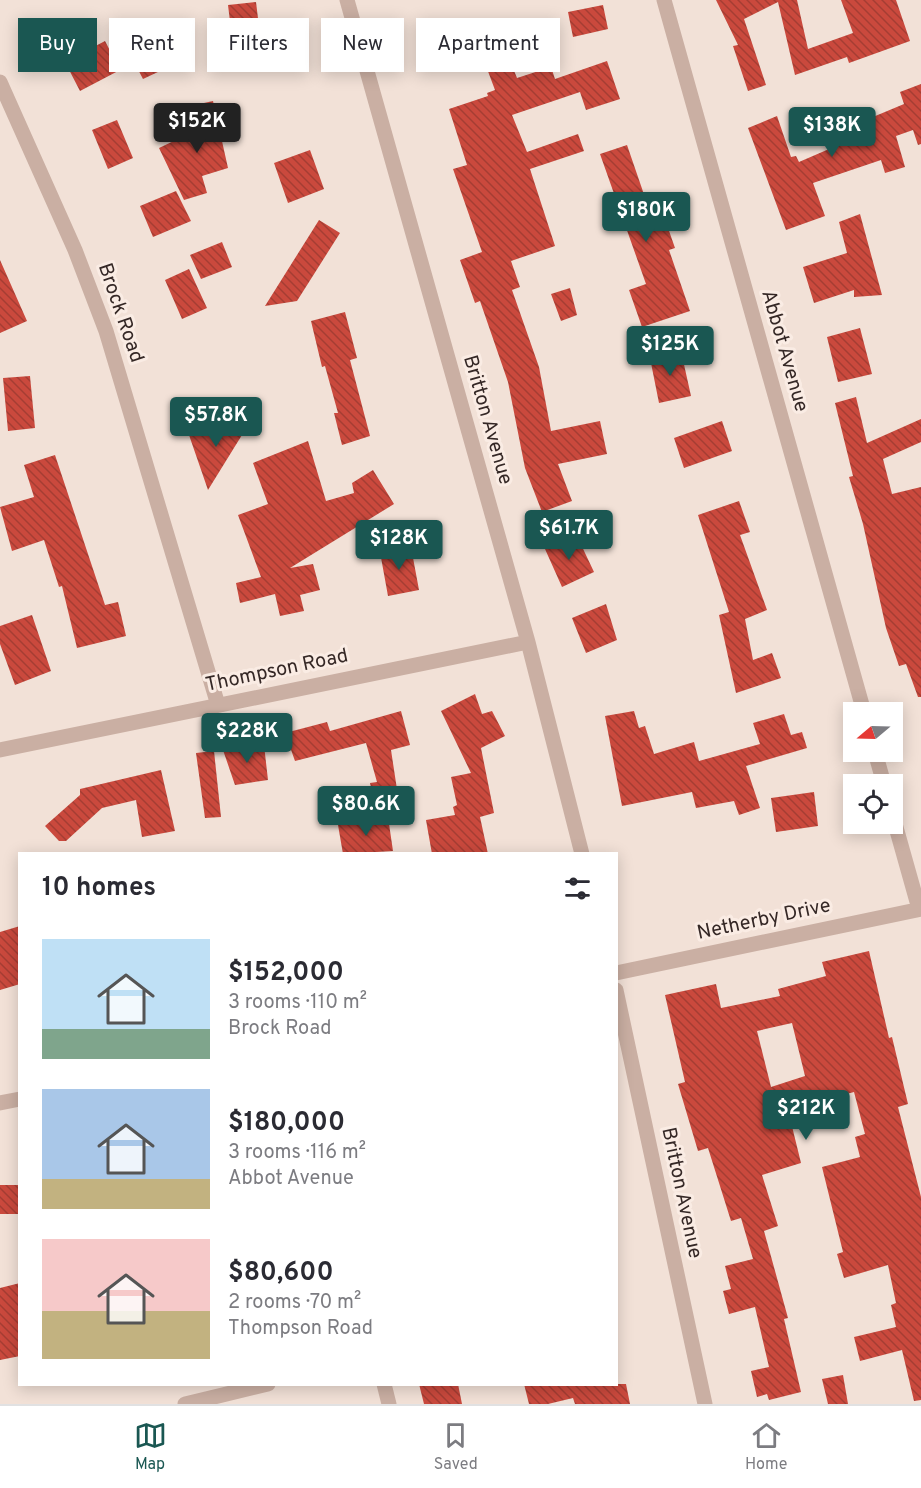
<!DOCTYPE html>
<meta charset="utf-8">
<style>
:root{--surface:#fff;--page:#f2f2f3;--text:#2b2b33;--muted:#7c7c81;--line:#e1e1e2;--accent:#1a5752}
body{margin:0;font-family:Overpass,sans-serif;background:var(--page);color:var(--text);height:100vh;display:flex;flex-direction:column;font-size:22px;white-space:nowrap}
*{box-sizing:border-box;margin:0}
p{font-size:20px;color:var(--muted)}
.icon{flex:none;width:33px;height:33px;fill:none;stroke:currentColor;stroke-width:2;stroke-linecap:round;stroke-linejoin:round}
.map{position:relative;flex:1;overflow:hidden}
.drawer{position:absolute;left:18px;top:852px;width:600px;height:534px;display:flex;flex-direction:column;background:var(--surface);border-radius:0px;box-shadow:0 3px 15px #0003}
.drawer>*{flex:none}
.guide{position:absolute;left:18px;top:18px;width:600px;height:54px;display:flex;gap:12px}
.needle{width:39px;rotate:251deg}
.controls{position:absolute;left:843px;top:702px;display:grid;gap:12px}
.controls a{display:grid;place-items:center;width:60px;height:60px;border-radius:0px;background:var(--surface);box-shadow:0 3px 15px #0003;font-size:30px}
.price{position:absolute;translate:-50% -51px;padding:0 14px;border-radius:6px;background:var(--accent);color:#fff;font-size:20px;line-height:39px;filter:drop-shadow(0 2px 3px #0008)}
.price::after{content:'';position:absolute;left:50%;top:36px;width:18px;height:14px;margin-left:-9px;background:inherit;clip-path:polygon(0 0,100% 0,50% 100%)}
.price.active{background:#222;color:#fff}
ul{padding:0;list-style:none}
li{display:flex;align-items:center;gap:18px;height:150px;padding:0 24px}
li span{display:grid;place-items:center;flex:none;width:168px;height:120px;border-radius:0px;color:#555}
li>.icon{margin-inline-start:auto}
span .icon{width:72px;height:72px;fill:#fffc;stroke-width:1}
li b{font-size:26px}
h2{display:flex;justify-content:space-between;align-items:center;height:72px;padding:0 24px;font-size:26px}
.pill{padding:0 21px;border-radius:0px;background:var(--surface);box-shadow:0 3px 15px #0003;font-size:21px;line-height:54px}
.pill.active{background:var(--accent);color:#fff}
.dock{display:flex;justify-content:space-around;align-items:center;height:84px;border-top:2px solid var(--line);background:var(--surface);font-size:16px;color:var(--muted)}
.dock a{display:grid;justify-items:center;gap:3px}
.dock .active{color:var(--accent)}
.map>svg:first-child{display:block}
.building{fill:url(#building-back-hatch);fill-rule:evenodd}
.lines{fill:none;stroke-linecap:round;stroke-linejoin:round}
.minor{stroke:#caafa3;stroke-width:15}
.labels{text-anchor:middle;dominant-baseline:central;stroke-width:6;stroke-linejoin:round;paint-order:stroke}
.street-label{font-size:20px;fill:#352826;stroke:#faece4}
</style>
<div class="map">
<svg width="921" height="1404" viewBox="0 0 921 1404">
<defs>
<pattern id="building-back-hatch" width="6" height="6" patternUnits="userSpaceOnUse" patternTransform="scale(1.5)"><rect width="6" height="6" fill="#ca493d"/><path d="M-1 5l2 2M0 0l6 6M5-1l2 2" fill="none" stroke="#a53d33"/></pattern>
</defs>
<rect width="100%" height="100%" fill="#f2e1d7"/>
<path class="building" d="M 716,0 L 797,0 L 808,49 L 853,33 L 841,0 L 896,0 L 910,41 L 849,63 L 847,57 L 795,75 L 778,2 L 744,19 L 766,85 L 748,91 L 733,46 L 738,45 Z
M 256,2 L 262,51 L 234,54 L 228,5 Z
M 603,5 L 608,29 L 573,37 L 568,12 Z
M 185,32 L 192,56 L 143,79 L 132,58 Z
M 499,33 L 517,78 L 551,67 L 555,79 L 607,61 L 620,99 L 586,110 L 580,92 L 512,115 L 527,152 L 578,134 L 584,151 L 530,169 L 555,246 L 511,261 L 520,287 L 512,290 L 539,367 L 551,431 L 600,421 L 607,454 L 558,464 L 572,501 L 542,512 L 525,468 L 508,382 L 480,301 L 475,303 L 460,260 L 482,252 L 453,169 L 467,165 L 449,109 L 488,96 L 487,93 L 495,90 L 477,42 Z
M 105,41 L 120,70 L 80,91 L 65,62 Z
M 921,84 L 921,144 L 918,145 L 913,130 L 896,136 L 905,167 L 885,173 L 881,160 L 813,183 L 825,216 L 786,230 L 748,128 L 777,116 L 791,157 L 796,156 L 799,162 L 866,133 L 861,122 L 904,104 L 900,92 Z
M 213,101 L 228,168 L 202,176 L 207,193 L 184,200 L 159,148 L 201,128 L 195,105 Z
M 117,120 L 133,158 L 108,169 L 92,130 Z
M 627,145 L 649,209 L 660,205 L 675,248 L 669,250 L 690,311 L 642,327 L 629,290 L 646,284 L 600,154 Z
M 310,150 L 324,189 L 288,203 L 274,163 Z
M 176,191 L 191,221 L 153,237 L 140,206 Z
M 860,214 L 882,295 L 854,297 L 854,290 L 814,303 L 803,267 L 847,253 L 839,222 Z
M 319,220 L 340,233 L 297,301 L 265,306 Z
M 222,242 L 232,267 L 201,279 L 190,255 Z
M 0,260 L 27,321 L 0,333 Z
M 189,269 L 207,308 L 182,319 L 165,280 Z
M 570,288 L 577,315 L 561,321 L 551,294 Z
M 345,312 L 357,358 L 350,360 L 370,436 L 342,445 L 334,413 L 338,413 L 325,366 L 322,367 L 311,321 Z
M 860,328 L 872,374 L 838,382 L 827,337 Z
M 681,351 L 691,396 L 659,403 L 650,358 Z
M 30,376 L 35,428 L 8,431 L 3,378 Z
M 856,397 L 867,443 L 921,419 L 921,442 L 883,459 L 892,494 L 921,487 L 921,697 L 918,697 L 906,664 L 899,666 L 886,628 L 863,524 L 849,477 L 853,476 L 835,403 Z
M 722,421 L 732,451 L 684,468 L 674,438 Z
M 250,422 L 208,490 L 189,435 L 214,426 Z
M 308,441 L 326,501 L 354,493 L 352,483 L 373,470 L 394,504 L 290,568 L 313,564 L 320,590 L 300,595 L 304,611 L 280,616 L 275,594 L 240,603 L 236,583 L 261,577 L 238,515 L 268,504 L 253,463 Z
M 55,455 L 105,605 L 118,602 L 126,636 L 77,648 L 62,586 L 59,587 L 44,540 L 12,551 L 0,507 L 34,497 L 24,465 Z
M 739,501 L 750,532 L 740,535 L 767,610 L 745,619 L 753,660 L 772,653 L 781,678 L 736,693 L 719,615 L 729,612 L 698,515 Z
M 576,534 L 594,572 L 562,587 L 545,549 Z
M 411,547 L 419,590 L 388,596 L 380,552 Z
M 606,604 L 617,640 L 586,653 L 572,618 Z
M 32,615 L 51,671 L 15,685 L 0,644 L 0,626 Z
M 475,694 L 482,714 L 492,711 L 505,736 L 481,748 L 494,813 L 480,817 L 488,854 L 432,854 L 426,820 L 455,815 L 453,807 L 457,805 L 451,777 L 471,773 L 441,711 Z
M 401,711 L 410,745 L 391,750 L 398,796 L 374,801 L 370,783 L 377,782 L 366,743 L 295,761 L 285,733 L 327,722 L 330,731 Z
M 634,711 L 639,728 L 645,726 L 654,754 L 694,742 L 699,761 L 760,744 L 753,723 L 784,714 L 791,735 L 802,732 L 807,748 L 746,766 L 760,808 L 739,815 L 734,801 L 696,808 L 692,792 L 622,806 L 605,716 Z
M 264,745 L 268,780 L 235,785 L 223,750 Z
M 214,751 L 221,817 L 205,818 L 196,753 Z
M 161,770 L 175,831 L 142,837 L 136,800 L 102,808 L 66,841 L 59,841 L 45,826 L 80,795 L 80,789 Z
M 814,792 L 818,826 L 776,832 L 771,798 Z
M 388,817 L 393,851 L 343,854 L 338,825 Z
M 20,926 L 20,984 L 0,990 L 0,932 Z
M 869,951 L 889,1038 L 892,1037 L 908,1104 L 898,1107 L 921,1197 L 921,1400 L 914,1401 L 902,1350 L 860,1361 L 854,1337 L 896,1327 L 891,1305 L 896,1303 L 888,1265 L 844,1278 L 837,1254 L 843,1252 L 822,1167 L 860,1157 L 855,1137 L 865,1134 L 854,1092 L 788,1110 L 801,1163 L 762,1175 L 778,1226 L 764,1231 L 788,1318 L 784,1319 L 801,1392 L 769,1400 L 767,1394 L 757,1397 L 751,1371 L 769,1367 L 755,1307 L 729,1314 L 723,1291 L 731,1289 L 725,1266 L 753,1259 L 741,1218 L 731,1221 L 708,1148 L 698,1151 L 678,1084 L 685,1082 L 665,995 L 716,984 L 721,1008 L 780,996 L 778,989 L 826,976 L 822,962 ZM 792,1023 L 805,1076 L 771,1087 L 757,1031 Z
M 0,1185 L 20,1185 L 20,1214 L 0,1214 Z
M 20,1283 L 20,1356 L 0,1360 L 0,1288 Z
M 843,1375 L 848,1404 L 828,1404 L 822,1379 Z
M 419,1384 L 458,1384 L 462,1404 L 424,1404 Z
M 524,1384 L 626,1384 L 630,1404 L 575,1404 L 573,1398 L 548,1404 L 529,1404 Z"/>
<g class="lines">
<path class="minor" d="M 347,0 L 528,642 L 582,854
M 664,0 L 864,712
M 0,82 L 75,250 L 106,331 L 218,705
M 0,750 L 528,642
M 875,752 L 884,784
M 892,813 L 919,909
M 616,973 L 921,909
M 616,990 L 705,1404
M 0,1103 L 20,1099
M 384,1384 L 389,1404
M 185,1404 L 268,1384"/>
</g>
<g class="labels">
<g class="street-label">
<text transform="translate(120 313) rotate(71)">Brock Road</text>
<text transform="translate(784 351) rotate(74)">Abbot Avenue</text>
<text transform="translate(487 420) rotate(74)">Britton Avenue</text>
<text transform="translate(277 671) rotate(-12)">Thompson Road</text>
<text transform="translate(764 920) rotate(-12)">Netherby Drive</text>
<text transform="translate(681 1193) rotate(78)">Britton Avenue</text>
</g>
</g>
</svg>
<div class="controls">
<a><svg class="needle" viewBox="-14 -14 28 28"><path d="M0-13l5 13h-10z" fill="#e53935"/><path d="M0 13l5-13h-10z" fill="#7c7c81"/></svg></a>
<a><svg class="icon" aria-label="locate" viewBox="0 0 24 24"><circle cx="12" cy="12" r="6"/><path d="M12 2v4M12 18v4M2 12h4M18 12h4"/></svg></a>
</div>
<b class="price active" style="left:197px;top:154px">$152K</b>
<b class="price" style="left:832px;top:158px">$138K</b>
<b class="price" style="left:646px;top:243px">$180K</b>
<b class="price" style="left:670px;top:377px">$125K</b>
<b class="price" style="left:216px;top:448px">$57.8K</b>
<b class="price" style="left:569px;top:561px">$61.7K</b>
<b class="price" style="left:399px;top:571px">$128K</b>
<b class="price" style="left:247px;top:764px">$228K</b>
<b class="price" style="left:366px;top:837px">$80.6K</b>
<b class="price" style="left:806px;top:1141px">$212K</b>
<div class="guide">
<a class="pill active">Buy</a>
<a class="pill">Rent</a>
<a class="pill">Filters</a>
<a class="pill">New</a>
<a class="pill">Apartment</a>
</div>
<section class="drawer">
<h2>10 homes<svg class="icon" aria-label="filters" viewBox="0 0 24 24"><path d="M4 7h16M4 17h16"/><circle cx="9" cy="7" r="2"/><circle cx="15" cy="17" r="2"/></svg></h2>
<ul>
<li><span style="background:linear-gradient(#bfe0f5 75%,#7fa58c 0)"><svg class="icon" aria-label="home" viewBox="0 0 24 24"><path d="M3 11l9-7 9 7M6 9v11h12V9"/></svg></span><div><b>$152,000</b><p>3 rooms · 110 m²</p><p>Brock Road</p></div></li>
<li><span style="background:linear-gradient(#a9c7e8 75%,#c2b280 0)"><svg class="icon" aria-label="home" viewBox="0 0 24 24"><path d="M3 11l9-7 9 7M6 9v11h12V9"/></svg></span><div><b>$180,000</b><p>3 rooms · 116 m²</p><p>Abbot Avenue</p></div></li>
<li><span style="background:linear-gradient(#f6c9c9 60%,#c2b280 0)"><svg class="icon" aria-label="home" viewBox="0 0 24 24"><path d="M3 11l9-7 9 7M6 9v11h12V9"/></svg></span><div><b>$80,600</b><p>2 rooms · 70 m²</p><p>Thompson Road</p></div></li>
</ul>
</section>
</div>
<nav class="dock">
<a class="active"><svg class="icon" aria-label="map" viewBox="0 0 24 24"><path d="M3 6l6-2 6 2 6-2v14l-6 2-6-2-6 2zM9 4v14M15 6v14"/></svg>Map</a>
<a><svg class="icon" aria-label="saved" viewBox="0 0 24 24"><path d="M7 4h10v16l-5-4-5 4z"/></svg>Saved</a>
<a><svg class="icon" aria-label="home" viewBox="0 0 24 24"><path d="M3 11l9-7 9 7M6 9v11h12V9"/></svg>Home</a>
</nav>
